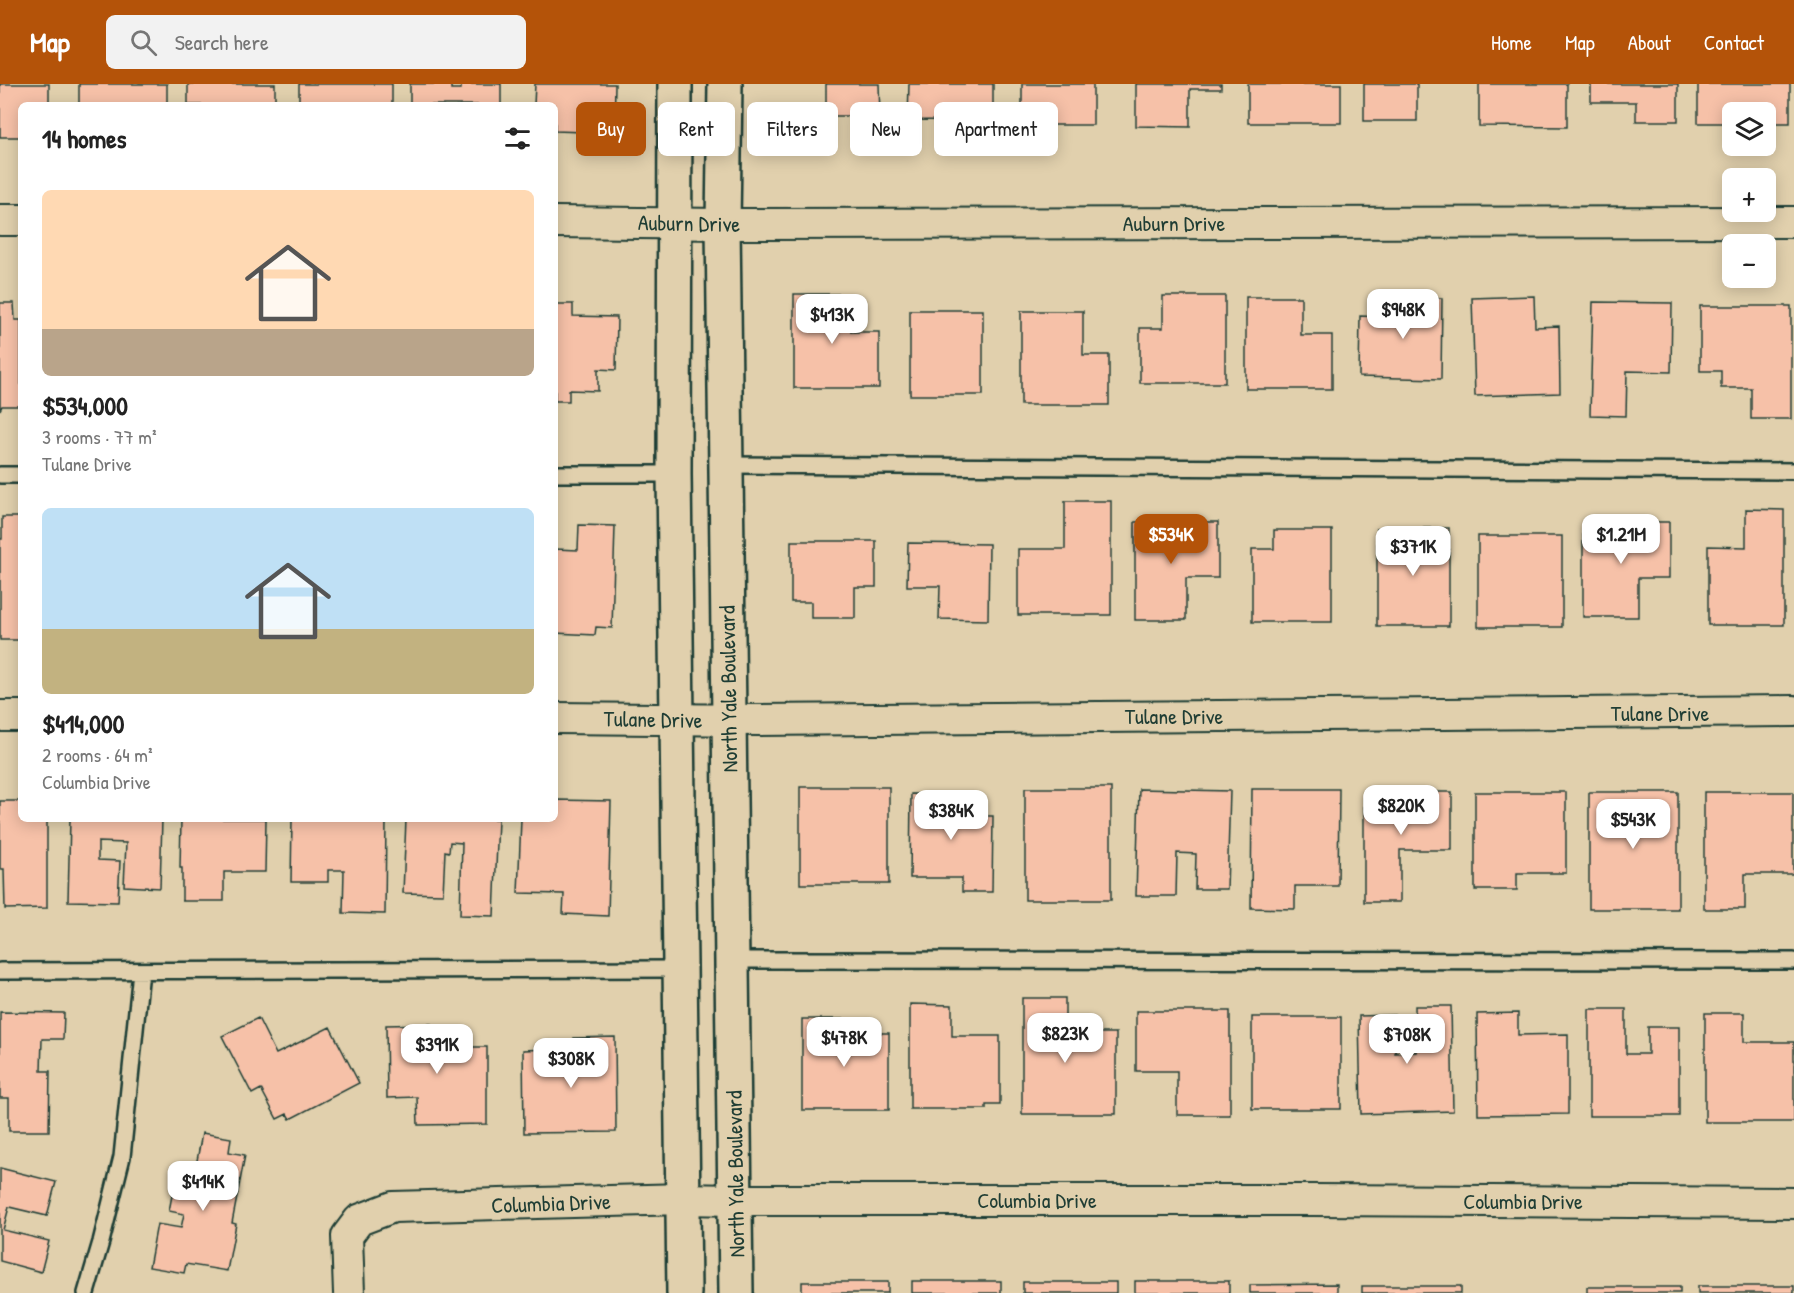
<!DOCTYPE html>
<meta charset="utf-8">
<style>
:root{--surface:#fff;--page:#f2f2f2;--text:#222;--muted:#767676;--accent:#b45309}
body{margin:0;font-family:"Patrick Hand",sans-serif;background:var(--page);color:var(--text);height:100vh;display:flex;flex-direction:column;font-size:22px;white-space:nowrap}
*{box-sizing:border-box;margin:0}
p{font-size:20px;color:var(--muted)}
.icon{flex:none;width:33px;height:33px;fill:none;stroke:currentColor;stroke-width:2;stroke-linecap:round;stroke-linejoin:round}
.map{position:relative;flex:1;overflow:hidden}
.panel{position:absolute;left:18px;top:18px;width:540px;height:720px;display:flex;flex-direction:column;background:var(--surface);border-radius:9px;box-shadow:0 3px 15px #0003}
.panel>*{flex:none}
.hud{position:absolute;left:576px;top:18px;width:570px;height:54px;display:flex;gap:12px}
.tools{position:absolute;left:1722px;top:18px;display:grid;gap:12px}
.tools a{display:grid;place-items:center;width:54px;height:54px;border-radius:9px;background:var(--surface);box-shadow:0 3px 15px #0003;font-size:30px}
.price{position:absolute;translate:-50% -51px;padding:0 14px;border-radius:12px;background:#fff;color:#222;font-size:20px;line-height:39px;filter:drop-shadow(0 2px 3px #0008)}
.price::after{content:'';position:absolute;left:50%;top:36px;width:18px;height:14px;margin-left:-9px;background:inherit;clip-path:polygon(0 0,100% 0,50% 100%)}
.price.on{background:var(--accent);color:#fff}
ul{padding:0;list-style:none}
li{display:grid;align-content:center;gap:12px;height:318px;padding:0 24px}
li span{display:grid;place-items:center;height:186px;border-radius:9px;color:#555}
li>.icon{margin-inline-start:auto}
span .icon{width:108px;height:108px;fill:#fffc;stroke-width:1}
li b{font-size:26px}
h2{display:flex;justify-content:space-between;align-items:center;height:72px;padding:0 24px;font-size:26px}
.pill{padding:0 21px;border-radius:9px;background:var(--surface);box-shadow:0 3px 15px #0003;font-size:21px;line-height:54px}
.pill.on{background:var(--accent);color:#fff}
header{display:flex;align-items:center;gap:36px;box-sizing:border-box;height:84px;padding:0 30px;background:var(--accent);color:#fff}
header strong{font-size:28px}
nav{display:flex;gap:33px;margin-inline-start:auto;font-size:21px}
.search{width:420px;height:54px;background:var(--page);display:flex;align-items:center;gap:15px;box-sizing:border-box;padding:0 21px;border-radius:9px;color:var(--muted);font-size:22px}
.map>svg:first-child{display:block}
.building{fill:#f6c1a8;stroke:#1f3d34;stroke-width:1.5}
.lines{fill:none;stroke-linecap:round;stroke-linejoin:round}
.lane-casing{stroke:#1f3d34;stroke-width:20}
.street-casing{stroke:#1f3d34;stroke-width:34}
.secondary-casing{stroke:#1f3d34;stroke-width:38}
.lane{stroke:#e1d0ad;stroke-width:15}
.street{stroke:#e1d0ad;stroke-width:30}
.secondary{stroke:#e1d0ad;stroke-width:33}
.labels{text-anchor:middle;dominant-baseline:central;stroke-width:4.5;stroke-linejoin:round;paint-order:stroke}
.street-label{font-size:22px;fill:#1f3d34;stroke:#e1d0ad}
</style>
<header>
<strong>Map</strong>
<div class="search"><svg class="icon" aria-label="search" viewBox="0 0 24 24"><circle cx="10" cy="10" r="6"/><path d="M15 15l6 6"/></svg>Search here</div>
<nav><a>Home</a><a>Map</a><a>About</a><a>Contact</a></nav>
</header>
<div class="map">
<svg width="1794" height="1209" viewBox="0 0 1794 1209">
<rect width="100%" height="100%" fill="#e1d0ad"/>
<filter id="ink" filterUnits="userSpaceOnUse"><feTurbulence type="fractalNoise" baseFrequency=".0167" numOctaves="2"/><feDisplacementMap in="SourceGraphic" scale="12" xChannelSelector="R" yChannelSelector="G"/><feConvolveMatrix kernelMatrix="1 2 1 2 8 2 1 2 1" color-interpolation-filters="sRGB"/></filter>
<g filter="url(#ink)">
<path class="building" d="M 0,0 L 49,0 L 49,21 L 21,21 L 21,53 L 0,53 Z
M 79,0 L 167,0 L 167,21 L 79,21 Z
M 188,0 L 275,0 L 275,21 L 188,21 Z
M 299,0 L 392,0 L 392,21 L 299,21 Z
M 410,0 L 451,0 L 451,5 L 461,5 L 461,0 L 501,0 L 501,21 L 410,21 Z
M 535,0 L 615,0 L 614,49 L 555,47 L 555,21 L 534,21 Z
M 826,0 L 879,0 L 880,32 L 826,32 Z
M 909,0 L 993,0 L 993,37 L 908,36 Z
M 1022,0 L 1093,0 L 1093,41 L 1022,41 Z
M 1136,0 L 1221,0 L 1221,5 L 1190,5 L 1190,43 L 1136,42 Z
M 1248,0 L 1341,0 L 1341,39 L 1248,39 Z
M 1364,0 L 1417,0 L 1417,37 L 1364,37 Z
M 1479,0 L 1567,0 L 1567,43 L 1479,42 Z
M 1591,0 L 1678,0 L 1678,37 L 1636,37 L 1636,18 L 1591,18 Z
M 1698,0 L 1790,0 L 1790,39 L 1766,39 L 1766,28 L 1732,28 L 1732,39 L 1698,39 Z
M 794,210 L 851,210 L 851,248 L 879,248 L 879,304 L 794,304 Z
M 1163,212 L 1225,212 L 1225,299 L 1140,299 L 1140,244 L 1163,244 Z
M 1534,212 L 1535,243 L 1559,242 L 1560,309 L 1475,312 L 1472,214 Z
M 1246,213 L 1301,213 L 1301,251 L 1332,251 L 1332,305 L 1246,305 Z
M 1386,213 L 1442,214 L 1441,295 L 1359,293 L 1360,232 L 1385,233 Z
M 1593,218 L 1672,219 L 1671,288 L 1627,287 L 1626,332 L 1590,331 Z
M 0,219 L 14,219 L 15,236 L 21,236 L 21,322 L 2,322 L 0,326 Z
M 555,220 L 573,220 L 573,232 L 617,233 L 616,286 L 598,285 L 598,307 L 569,306 L 569,317 L 555,317 Z
M 1700,222 L 1791,222 L 1791,335 L 1751,335 L 1751,304 L 1721,304 L 1721,287 L 1700,287 Z
M 910,226 L 983,226 L 983,311 L 910,311 Z
M 1021,227 L 1083,227 L 1083,271 L 1109,271 L 1109,321 L 1021,321 Z
M 1065,417 L 1111,417 L 1111,531 L 1018,531 L 1018,465 L 1065,465 Z
M 1746,425 L 1784,426 L 1784,541 L 1708,541 L 1708,462 L 1746,463 Z
M 2,433 L 21,433 L 21,556 L 0,556 L 0,455 L 2,455 Z
M 1135,438 L 1218,438 L 1218,494 L 1186,494 L 1186,536 L 1135,536 Z
M 1583,438 L 1669,438 L 1669,494 L 1638,494 L 1638,533 L 1583,533 Z
M 579,441 L 615,442 L 612,544 L 596,543 L 595,551 L 555,549 L 555,465 L 578,466 Z
M 1377,444 L 1449,444 L 1449,542 L 1377,542 Z
M 1274,446 L 1332,446 L 1332,538 L 1252,538 L 1252,465 L 1274,465 Z
M 1478,452 L 1562,452 L 1562,543 L 1478,543 Z
M 791,457 L 876,457 L 876,503 L 855,503 L 855,534 L 811,534 L 811,518 L 791,518 Z
M 908,459 L 989,460 L 988,536 L 939,535 L 940,502 L 907,502 Z
M 800,703 L 889,703 L 889,800 L 800,800 Z
M 1025,704 L 1111,704 L 1111,816 L 1025,816 Z
M 1139,705 L 1230,707 L 1227,805 L 1195,805 L 1196,770 L 1177,769 L 1176,812 L 1136,812 Z
M 1252,705 L 1339,705 L 1338,802 L 1295,802 L 1295,825 L 1251,824 Z
M 1364,708 L 1452,708 L 1452,766 L 1400,766 L 1400,818 L 1364,818 Z
M 1475,708 L 1566,708 L 1566,789 L 1517,789 L 1517,806 L 1475,806 Z
M 1589,708 L 1678,708 L 1678,825 L 1589,825 Z
M 1704,708 L 1793,708 L 1793,790 L 1745,790 L 1745,825 L 1704,825 Z
M 911,710 L 971,711 L 971,732 L 993,732 L 992,808 L 962,808 L 962,794 L 910,794 Z
M 555,716 L 611,717 L 608,832 L 563,830 L 564,810 L 518,809 L 521,735 L 555,735 Z
M 0,717 L 21,717 L 21,735 L 47,735 L 47,824 L 5,825 L 4,785 L 0,785 Z
M 70,735 L 162,735 L 160,804 L 124,802 L 126,759 L 98,758 L 98,776 L 120,777 L 118,818 L 68,817 Z
M 181,735 L 266,735 L 265,788 L 224,788 L 224,817 L 182,817 L 182,784 L 180,784 Z
M 292,735 L 386,735 L 385,830 L 343,829 L 344,786 L 328,786 L 328,798 L 291,798 Z
M 406,735 L 498,735 L 494,832 L 460,831 L 462,759 L 450,758 L 449,768 L 445,767 L 443,810 L 403,809 Z
M 1022,914 L 1065,914 L 1065,949 L 1116,949 L 1116,1030 L 1022,1030 Z
M 910,920 L 952,921 L 952,952 L 1000,952 L 1000,1021 L 986,1021 L 986,1025 L 910,1025 Z
M 1415,922 L 1451,922 L 1453,1027 L 1361,1030 L 1359,932 L 1395,931 L 1395,969 L 1416,968 Z
M 1589,925 L 1626,925 L 1626,970 L 1648,970 L 1648,943 L 1679,943 L 1679,1032 L 1589,1032 Z
M 1136,927 L 1230,927 L 1230,1031 L 1177,1031 L 1177,987 L 1136,987 Z
M 0,928 L 64,929 L 63,955 L 42,955 L 41,987 L 50,987 L 49,1047 L 9,1047 L 9,1014 L 0,1014 Z
M 1518,929 L 1518,951 L 1568,950 L 1568,1030 L 1478,1031 L 1477,930 Z
M 1705,929 L 1744,929 L 1744,958 L 1794,958 L 1794,1038 L 1705,1038 Z
M 1252,933 L 1341,933 L 1341,1025 L 1252,1025 Z
M 258,934 L 276,970 L 330,943 L 359,999 L 290,1035 L 287,1030 L 277,1035 L 261,1005 L 252,1010 L 222,952 Z
M 802,935 L 847,935 L 847,949 L 889,949 L 889,1026 L 802,1026 Z
M 431,940 L 431,952 L 464,952 L 464,963 L 487,963 L 487,1040 L 418,1041 L 417,1013 L 387,1014 L 386,941 Z
M 615,953 L 616,1048 L 524,1049 L 523,966 L 553,965 L 553,980 L 575,980 L 574,954 Z
M 202,1049 L 231,1054 L 229,1068 L 245,1071 L 232,1139 L 236,1140 L 227,1187 L 186,1180 L 184,1189 L 149,1183 L 157,1140 L 181,1144 L 184,1130 L 169,1127 L 175,1096 L 193,1099 Z
M 0,1084 L 56,1098 L 47,1132 L 9,1123 L 3,1146 L 49,1157 L 41,1188 L 0,1177 Z
M 912,1197 L 1001,1197 L 1001,1209 L 912,1209 Z
M 1135,1197 L 1229,1197 L 1229,1209 L 1135,1209 Z
M 802,1198 L 888,1198 L 888,1209 L 802,1209 Z
M 1023,1198 L 1116,1198 L 1116,1209 L 1023,1209 Z
M 1337,1200 L 1337,1209 L 1250,1209 L 1250,1201 Z
M 1362,1202 L 1461,1202 L 1461,1209 L 1362,1209 Z
M 1698,1202 L 1794,1202 L 1794,1209 L 1698,1209 Z
M 1587,1203 L 1680,1203 L 1680,1209 L 1587,1209 Z"/>
<g class="lines">
<defs>
<path id="lane" d="M 726,381 L 1794,387
M 555,390 L 674,390
M 0,391 L 21,391
M 732,876 L 1794,877
M 0,887 L 680,885
M 86,1209 L 101,1158 L 122,1073 L 141,887"/>
<path id="street" d="M 0,136 L 21,136
M 555,138 L 723,140 L 1794,138
M 0,632 L 21,632
M 555,634 L 757,636 L 1794,627
M 349,1209 L 347,1152 L 359,1136 L 393,1123 L 683,1115 L 735,1116 L 1313,1116 L 1794,1119"/>
<path id="secondary" d="M 675,0 L 674,390 L 684,1209
M 725,0 L 723,140 L 736,1209"/>
</defs>
<use href="#lane" class="lane-casing"/>
<use href="#street" class="street-casing"/>
<use href="#secondary" class="secondary-casing"/>
<use href="#lane" class="lane"/>
<use href="#street" class="street"/>
<use href="#secondary" class="secondary"/>
</g>
</g>
<g class="labels">
<g class="street-label">
<text transform="translate(689 139) rotate(1)">Auburn Drive</text>
<text x="1174" y="139">Auburn Drive</text>
<text transform="translate(728 605) rotate(-91)">North Yale Boulevard</text>
<text x="1660" y="629">Tulane Drive</text>
<text x="1174" y="632">Tulane Drive</text>
<text transform="translate(653 635) rotate(1)">Tulane Drive</text>
<text transform="translate(735 1090) rotate(-91)">North Yale Boulevard</text>
<text x="1037" y="1116">Columbia Drive</text>
<text x="1523" y="1117">Columbia Drive</text>
<text transform="translate(551 1119) rotate(-2)">Columbia Drive</text>
</g>
</g>
</svg>
<div class="tools">
<a><svg class="icon" aria-label="layers" viewBox="0 0 24 24"><path d="M12 4l9 5-9 5-9-5zM3 14l9 5 9-5"/></svg></a>
<a>+</a>
<a>−</a>
</div>
<b class="price" style="left:1403px;top:256px">$948K</b>
<b class="price" style="left:832px;top:261px">$413K</b>
<b class="price on" style="left:1171px;top:481px">$534K</b>
<b class="price" style="left:1621px;top:481px">$1.21M</b>
<b class="price" style="left:1413px;top:493px">$371K</b>
<b class="price" style="left:1401px;top:752px">$820K</b>
<b class="price" style="left:951px;top:757px">$384K</b>
<b class="price" style="left:1633px;top:766px">$543K</b>
<b class="price" style="left:1065px;top:980px">$823K</b>
<b class="price" style="left:1407px;top:981px">$708K</b>
<b class="price" style="left:844px;top:984px">$478K</b>
<b class="price" style="left:437px;top:991px">$391K</b>
<b class="price" style="left:571px;top:1005px">$308K</b>
<b class="price" style="left:203px;top:1128px">$414K</b>
<div class="hud">
<a class="pill on">Buy</a>
<a class="pill">Rent</a>
<a class="pill">Filters</a>
<a class="pill">New</a>
<a class="pill">Apartment</a>
</div>
<section class="panel">
<h2>14 homes<svg class="icon" aria-label="filters" viewBox="0 0 24 24"><path d="M4 7h16M4 17h16"/><circle cx="9" cy="7" r="2"/><circle cx="15" cy="17" r="2"/></svg></h2>
<ul>
<li><span style="background:linear-gradient(#ffd9b3 75%,#b9a48a 0)"><svg class="icon" aria-label="home" viewBox="0 0 24 24"><path d="M3 11l9-7 9 7M6 9v11h12V9"/></svg></span><div><b>$534,000</b><p>3 rooms · 77 m²</p><p>Tulane Drive</p></div></li>
<li><span style="background:linear-gradient(#bfe0f5 65%,#c2b280 0)"><svg class="icon" aria-label="home" viewBox="0 0 24 24"><path d="M3 11l9-7 9 7M6 9v11h12V9"/></svg></span><div><b>$414,000</b><p>2 rooms · 64 m²</p><p>Columbia Drive</p></div></li>
</ul>
</section>
</div>
